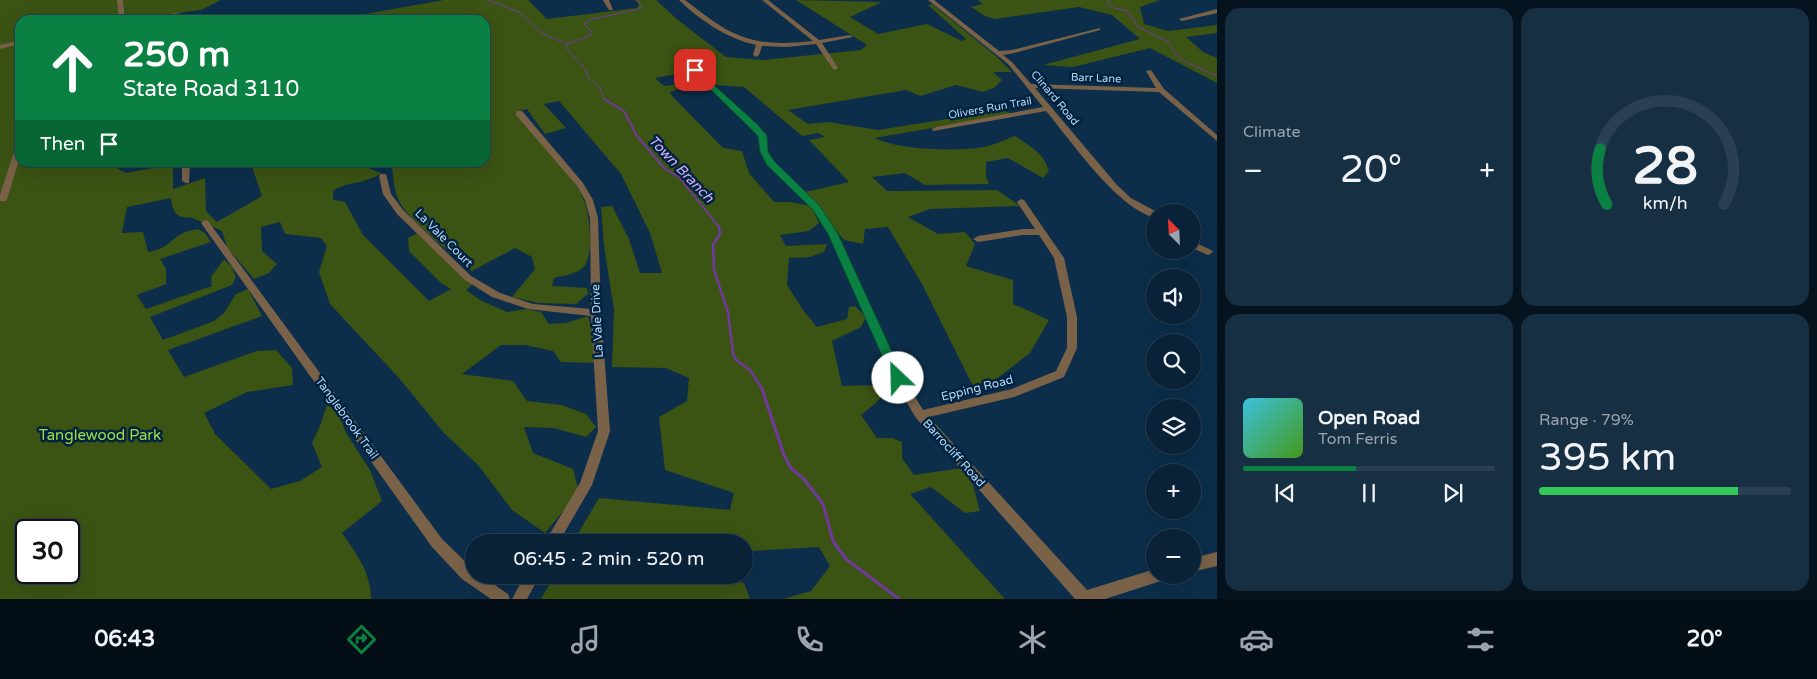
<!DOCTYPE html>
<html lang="en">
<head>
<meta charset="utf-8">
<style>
  :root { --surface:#092238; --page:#172f43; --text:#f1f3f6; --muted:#99a4ae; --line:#293f53; --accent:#0b8043 }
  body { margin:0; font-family:"Varela Round",sans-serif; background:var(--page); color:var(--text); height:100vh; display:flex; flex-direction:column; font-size:19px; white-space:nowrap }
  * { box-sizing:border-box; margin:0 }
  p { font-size:16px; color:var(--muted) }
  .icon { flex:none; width:28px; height:28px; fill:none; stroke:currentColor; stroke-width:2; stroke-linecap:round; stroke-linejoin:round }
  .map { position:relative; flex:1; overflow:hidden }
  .side { display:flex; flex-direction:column; gap:8px; padding:8px; background:#05131f; width:600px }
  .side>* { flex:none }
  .hud { position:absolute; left:15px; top:15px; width:475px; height:152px; border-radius:15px; box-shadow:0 5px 20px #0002,0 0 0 1px var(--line); background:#0b8043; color:#fff; overflow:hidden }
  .needle { width:32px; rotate:336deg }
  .fabs { position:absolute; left:1146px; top:204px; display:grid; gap:10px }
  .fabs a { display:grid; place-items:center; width:55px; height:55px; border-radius:50%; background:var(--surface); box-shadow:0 5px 20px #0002,0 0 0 1px var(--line); font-size:25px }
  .speed { position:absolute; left:15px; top:519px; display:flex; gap:10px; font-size:25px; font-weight:700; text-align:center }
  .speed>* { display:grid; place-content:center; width:65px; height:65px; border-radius:50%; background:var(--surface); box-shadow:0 5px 20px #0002,0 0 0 1px var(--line); line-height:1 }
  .speed .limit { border:2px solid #111; border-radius:8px; background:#fff; color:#111 }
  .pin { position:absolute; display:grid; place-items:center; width:42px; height:42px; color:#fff; margin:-21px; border-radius:10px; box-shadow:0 2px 8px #0006 }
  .me { position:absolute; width:55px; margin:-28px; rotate:336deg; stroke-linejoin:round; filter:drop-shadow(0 0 4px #0008) }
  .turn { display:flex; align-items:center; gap:18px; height:105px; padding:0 25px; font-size:22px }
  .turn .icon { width:65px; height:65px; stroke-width:2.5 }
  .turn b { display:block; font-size:35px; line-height:42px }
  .then { display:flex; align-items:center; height:48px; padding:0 25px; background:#0003; gap:10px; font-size:19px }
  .big { font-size:38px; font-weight:600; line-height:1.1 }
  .side .tile { flex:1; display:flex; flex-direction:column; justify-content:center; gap:8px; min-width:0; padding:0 18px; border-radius:15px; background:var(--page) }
  .side .dial { align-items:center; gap:0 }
  .dial svg { height:130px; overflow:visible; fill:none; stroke:var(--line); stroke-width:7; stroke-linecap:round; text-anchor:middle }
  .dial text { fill:var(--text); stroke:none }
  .song { display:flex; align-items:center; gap:15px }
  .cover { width:60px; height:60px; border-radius:8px; background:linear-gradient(135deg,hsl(190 70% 55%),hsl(100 70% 35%)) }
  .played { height:5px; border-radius:2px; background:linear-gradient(90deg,var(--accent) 45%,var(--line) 45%) }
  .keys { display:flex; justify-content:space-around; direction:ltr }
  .heat { display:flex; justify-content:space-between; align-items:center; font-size:28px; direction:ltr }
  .charge { height:8px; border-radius:4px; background:linear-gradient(90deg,#34c759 79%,var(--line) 0) }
  .side .tiles { flex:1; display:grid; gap:8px; grid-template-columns:repeat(2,1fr) }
  .trip { position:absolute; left:465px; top:534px; width:288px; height:50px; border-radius:25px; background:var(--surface); box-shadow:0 5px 20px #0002,0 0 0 1px var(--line); font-weight:600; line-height:50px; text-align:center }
  .dock { display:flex; height:80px; justify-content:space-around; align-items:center; background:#040e16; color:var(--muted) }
  .dock .icon { width:35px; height:35px }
  .dock .selected { color:var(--accent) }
  .dock b { font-size:22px; color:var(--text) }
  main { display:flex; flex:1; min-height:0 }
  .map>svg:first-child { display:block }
</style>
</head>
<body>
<main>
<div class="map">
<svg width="1217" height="599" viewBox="0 0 1217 599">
  <rect width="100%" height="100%" fill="#0c2e4a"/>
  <path fill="#3b5313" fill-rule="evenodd" d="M0 0H118L120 20H20V162L108 163 126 173 173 164V189L205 178 206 211 217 222 262 196 251 164 257 162 364 163 370 169 381 173C366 184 348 181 333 191V200L345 202 363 235 429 301 451 289 441 283 409 251 408 238 417 233 473 284 466 290 480 300 507 312 526 309 541 312 549 324 566 323 588 316 594 337 595 363 561 362 553 351 525 345H501L462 374 513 381 527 401 562 405 586 414 596 427 586 437 554 428 524 427 533 453 573 469 579 492 545 533 512 510 478 465 444 433 399 378 330 304 319 272 327 246 321 238 285 234 280 222 261 227 262 251 277 264 269 273 254 279 227 247 222 231 190 217C176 220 172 209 171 198L127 207 122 233 143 232 148 252C165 249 166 245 179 235 184 232 192 230 198 229L205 233 211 242 160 259 166 269V284L137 295 146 309 212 286 211 277 224 259 232 267 236 277 232 285 150 317 163 340 214 321 224 313 236 294 248 289 262 316 168 350 184 377 257 351 276 350 292 368 293 385 247 392 204 413 215 434 271 489 300 481 322 467 312 443 320 426 327 405 338 412 346 433 370 470 382 501 342 533C357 555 371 572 371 599H0ZM26 530H69V572H26Z
    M123 0H221L201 10 131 19 125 13Z
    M444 0H528L547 19 637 8 639 4 634 0H656L678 20 726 57 763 60 861 50 867 45 796 0 882 2 850 17 878 34 927 24 962 41 966 39 928 5 932 4 996 56 1012 72H993L1002 80 994 88 983 92 956 85 920 96 906 90 788 110 808 124 828 122 878 130 1003 110 1012 114 875 138C899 150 951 151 978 148 990 147 1004 140 1015 136 1030 146 1044 153 1049 171L1043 178 1008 158 986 162V177L989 184 925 185 905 173 872 177 887 191 997 190 1020 206 930 209 908 217 938 234 965 232 975 244 966 266 1013 280V304L1049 320 1030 353 977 394 922 284 888 227 865 229 863 244 844 240 805 192 849 182 809 140 825 137 818 133 802 136 744 87 716 85 700 70 655 78 664 86 681 84 684 87 670 92 673 97 723 148 742 151 749 173 774 202H790L811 206 819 223 809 231 780 235 786 246 827 244 824 252 810 257 789 258 787 285 803 310 817 327 847 319 849 307 855 306 866 317 861 327 832 341 842 386 890 385 877 402 861 415 877 438H892L902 442V458L914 475 962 468 973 485 980 511 965 513 931 487 910 494 1005 599H783L811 591 830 566 819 547 749 551 744 550V542H573L599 498 730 510 734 493 665 470 659 417 687 401 689 378 666 368 612 367 614 310 604 246 601 207 612 206 629 239 640 273H662L650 233 621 174 559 101 544 104 566 128 545 134 527 109 515 112C535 136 575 174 585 203 589 215 590 228 590 241 589 271 582 272 554 278L552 286 587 288 588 294 576 304 538 303 512 297 535 269 532 257 515 248 472 271C453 255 409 221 399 201 393 188 394 176 391 163L485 162V20H331Z
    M978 0H1160L1140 7 1144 24 1168 31 1217 25V33L1186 37 1203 52 1217 58V83L1150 48 1073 67 1043 65 1140 39 1112 15 1079 7 995 19 985 16 971 7 983 4Z
    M555 575H714L744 583 750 599H541Z"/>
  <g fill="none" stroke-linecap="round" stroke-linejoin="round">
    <path stroke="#72399c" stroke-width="1" d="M488 0 519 12 542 33 567 44V49L586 70 588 78 600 88 604 100
      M1109 0 1107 3 1114 8 1128 11 1137 26 1169 42 1176 55 1184 61 1217 76
      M567 44 591 35 592 32 584 24 592 19 636 10 641 7 638 0"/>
    <path stroke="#72399c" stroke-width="2" d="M604 99 624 111 637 136 665 169 679 177 719 227"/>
    <path stroke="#72399c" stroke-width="2.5" d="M719 226 720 234 713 245 714 270 728 312 733 353 736 360 750 370 763 390"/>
    <path stroke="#72399c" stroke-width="3" d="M762 389 784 455 791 468 804 479 823 504 833 541 846 559 899 599"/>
    <path fill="#7a6249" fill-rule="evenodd" d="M117 0H123L125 17 130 20H122L119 18Z
      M603 0H609L613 10H609Z
      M679 0H685C732 37 751 48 813 41L762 0H768L819 40 850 35 853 37 822 43 838 68 835 70 833 69 816 44 787 47 762 46 759 55 756 57 753 55 756 45C726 38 701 21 679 0Z
      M928 0H934L999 51 1012 50 1100 28V30L1014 53 1003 55 1012 62 1031 84 1156 88 1146 71 1151 70 1164 89 1217 135V141L1159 92 1035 88 1117 185 1131 198 1157 212H1155V218C1115 206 1073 143 1046 111L933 131 932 129 936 127 1043 107 1008 64Z
      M1217 9V13L1182 21 1179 19Z
      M175 13 187 15 188 20H182V17C167 16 151 20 136 20Z
      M20 40V44L0 49V45Z
      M693 69H697L766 134 768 152 773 162 821 208 837 234 903 377 923 410 1012 389 1056 371 1067 348V317L1054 258 1039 235H1023L978 242 973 239 978 236 1023 229H1035L1017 202 1021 199 1024 200 1064 258 1077 317V348L1064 377 1014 397 929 417 1087 590 1155 569V575H1166L1164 580 1105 599H1075L916 418 892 378 829 234 814 209 767 165 760 152 759 136 693 71Z
      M516 111H522L583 183 593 200 598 218 601 313 610 431 592 485 559 542H545L580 483 598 431 591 316 528 309 492 297 465 280 397 214 383 194 379 176 380 174H386L391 194 403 210 471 276 500 293 533 304 591 309 590 218 585 200 577 186 516 115Z
      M17 143H20V157L7 199 6 201H0V195Z
      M182 162H190L189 183H186L182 181Z
      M205 220 208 221 442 539 474 570V575H480L508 594 510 599H491L462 579 432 547 201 223Z
      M1192 241 1211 250 1213 252 1208 255 1192 248Z
      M1217 552V566L1192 572V558Z
      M525 575H540L527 599H512Z"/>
  </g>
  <path fill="#0b8043" stroke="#07532c" d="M695 68 758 125 767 136 768 152 774 161 820 206 838 234 904 378 903 381H893L892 378 828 234 813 210 767 165 760 152 758 136 693 72 691 70Z"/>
  <g text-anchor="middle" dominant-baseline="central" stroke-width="5" stroke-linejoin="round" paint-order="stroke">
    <g font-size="11" fill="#b8d7f5" stroke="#02233f">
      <text transform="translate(1096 78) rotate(2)">Barr Lane</text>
      <text transform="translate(1055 98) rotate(50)">Clinard Road</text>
      <text transform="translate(990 108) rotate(-10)">Olivers Run Trail</text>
    </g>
    <g font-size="12" fill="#b8d7f5" stroke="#02233f">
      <text transform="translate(444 238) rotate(45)">La Vale Court</text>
      <text transform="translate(597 321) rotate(-93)">La Vale Drive</text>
      <text transform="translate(977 388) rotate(-14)">Epping Road</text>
      <text transform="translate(347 418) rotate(54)">Tanglebrook Trail</text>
      <text transform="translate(954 453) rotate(48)">Barrocliff Road</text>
    </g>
    <g font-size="14" font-style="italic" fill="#d9b1fe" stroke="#02233f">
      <text transform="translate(681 169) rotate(46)">Town Branch</text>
    </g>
    <g font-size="15" fill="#a2dc42" stroke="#02233f">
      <text x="100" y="435">Tanglewood Park</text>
    </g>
  </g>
</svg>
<div class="fabs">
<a><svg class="needle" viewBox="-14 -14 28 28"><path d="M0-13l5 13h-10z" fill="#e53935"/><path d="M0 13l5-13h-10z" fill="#99a4ae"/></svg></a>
<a><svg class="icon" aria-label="sound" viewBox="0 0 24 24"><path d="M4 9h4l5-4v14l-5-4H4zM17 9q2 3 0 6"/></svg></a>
<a><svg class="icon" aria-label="search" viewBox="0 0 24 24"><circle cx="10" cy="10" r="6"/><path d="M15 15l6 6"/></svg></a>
<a><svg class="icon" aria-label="layers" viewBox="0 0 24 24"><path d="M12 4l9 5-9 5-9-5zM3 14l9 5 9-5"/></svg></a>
<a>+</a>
<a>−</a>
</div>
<div class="speed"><div class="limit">30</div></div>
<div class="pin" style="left:695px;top:70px;background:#d93025"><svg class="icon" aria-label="arrive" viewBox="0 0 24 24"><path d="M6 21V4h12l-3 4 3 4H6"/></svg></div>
<svg class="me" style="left:898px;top:378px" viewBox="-20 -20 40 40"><circle r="19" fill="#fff"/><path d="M0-13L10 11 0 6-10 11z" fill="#0b8043"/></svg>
<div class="trip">06:45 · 2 min · 520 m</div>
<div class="hud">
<div class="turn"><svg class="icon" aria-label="ahead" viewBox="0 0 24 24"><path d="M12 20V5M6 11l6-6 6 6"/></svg><div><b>250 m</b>State Road 3110</div></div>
<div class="then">Then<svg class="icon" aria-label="arrive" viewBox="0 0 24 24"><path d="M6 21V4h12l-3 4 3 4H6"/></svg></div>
</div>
</div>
<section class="side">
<div class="tiles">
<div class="tile"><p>Climate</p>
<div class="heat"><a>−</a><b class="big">20°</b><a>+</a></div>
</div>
<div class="tile dial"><svg viewBox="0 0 100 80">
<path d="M14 69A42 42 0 1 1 86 69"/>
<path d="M14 69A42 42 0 0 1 10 35" stroke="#0b8043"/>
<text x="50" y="56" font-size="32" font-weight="700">28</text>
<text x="50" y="72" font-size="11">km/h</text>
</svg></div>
<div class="tile">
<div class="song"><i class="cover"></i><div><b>Open Road</b><p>Tom Ferris</p></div></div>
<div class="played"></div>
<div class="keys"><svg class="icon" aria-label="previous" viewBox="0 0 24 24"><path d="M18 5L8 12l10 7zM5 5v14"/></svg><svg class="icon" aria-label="pause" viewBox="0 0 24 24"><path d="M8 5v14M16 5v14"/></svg><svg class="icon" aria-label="next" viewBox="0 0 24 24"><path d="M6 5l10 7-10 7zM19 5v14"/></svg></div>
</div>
<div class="tile"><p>Range · 79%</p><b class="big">395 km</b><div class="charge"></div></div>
</div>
</section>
</main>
<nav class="dock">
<b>06:43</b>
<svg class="icon selected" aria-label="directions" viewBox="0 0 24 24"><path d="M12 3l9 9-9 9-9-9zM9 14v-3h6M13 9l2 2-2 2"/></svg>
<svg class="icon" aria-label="music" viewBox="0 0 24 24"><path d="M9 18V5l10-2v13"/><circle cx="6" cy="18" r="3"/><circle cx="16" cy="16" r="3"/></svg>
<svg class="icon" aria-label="phone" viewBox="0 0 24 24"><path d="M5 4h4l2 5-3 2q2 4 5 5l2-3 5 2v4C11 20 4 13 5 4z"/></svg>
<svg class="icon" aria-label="climate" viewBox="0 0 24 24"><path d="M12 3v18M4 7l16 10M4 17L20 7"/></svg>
<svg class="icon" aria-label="car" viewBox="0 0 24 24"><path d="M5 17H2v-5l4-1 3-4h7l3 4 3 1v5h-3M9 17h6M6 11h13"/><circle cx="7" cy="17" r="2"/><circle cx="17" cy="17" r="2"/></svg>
<svg class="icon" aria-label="filters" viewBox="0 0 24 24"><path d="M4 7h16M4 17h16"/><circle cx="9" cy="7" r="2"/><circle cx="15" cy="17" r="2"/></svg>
<b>20°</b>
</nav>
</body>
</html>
